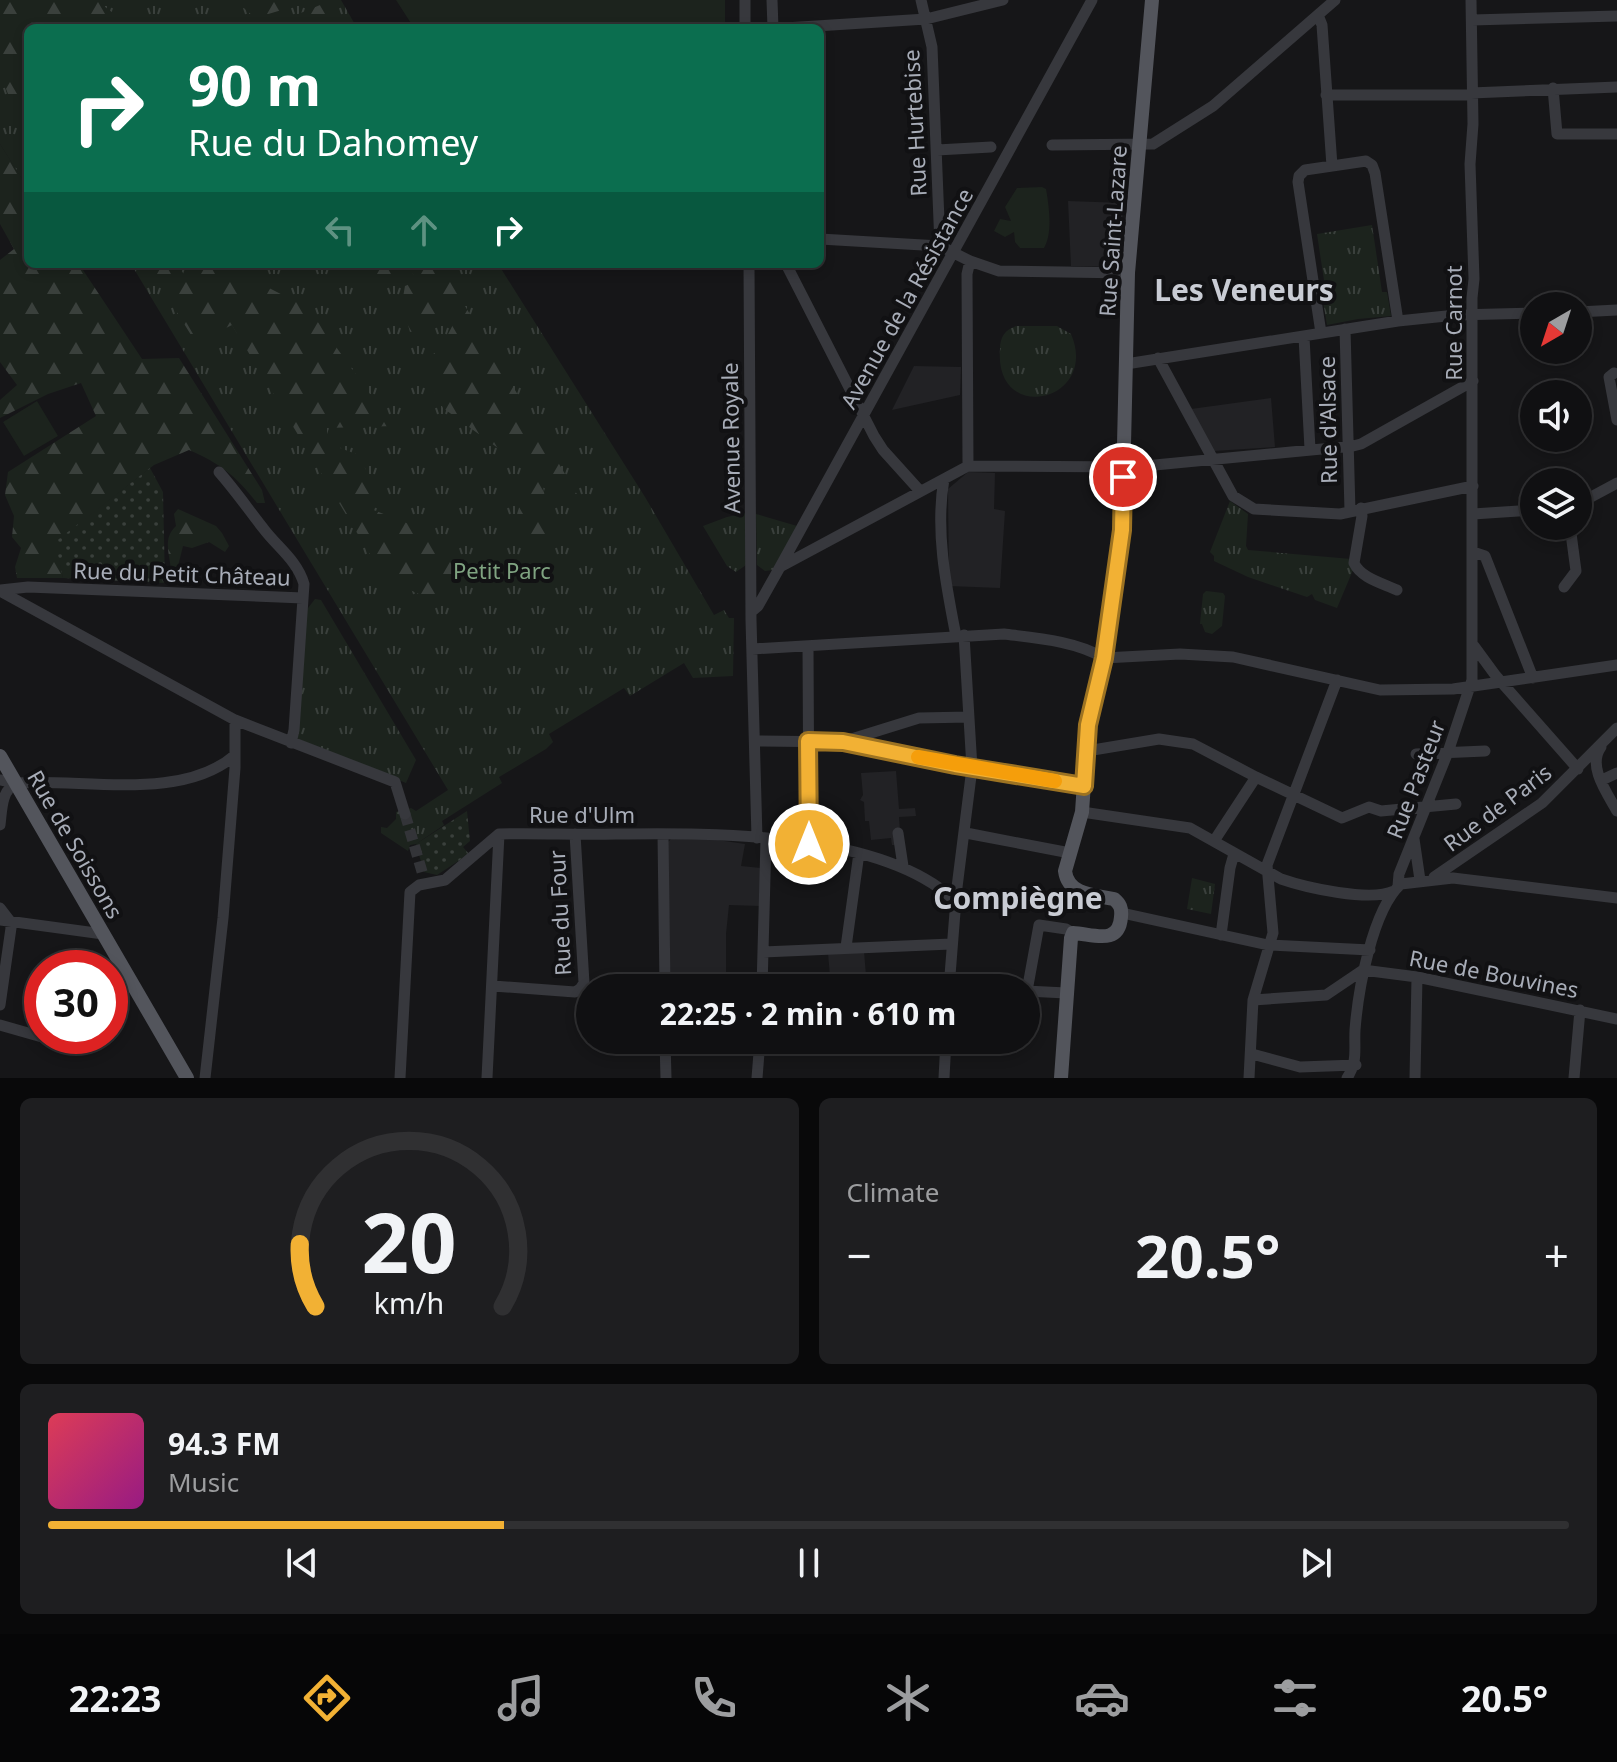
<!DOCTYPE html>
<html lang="en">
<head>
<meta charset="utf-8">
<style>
  :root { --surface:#101012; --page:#1e1e20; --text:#f1f3f6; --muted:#9c9d9f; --line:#303032; --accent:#f2b134 }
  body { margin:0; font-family:"Noto Sans",sans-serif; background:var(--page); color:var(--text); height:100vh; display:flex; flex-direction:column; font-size:30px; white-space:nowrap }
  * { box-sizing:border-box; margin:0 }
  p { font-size:26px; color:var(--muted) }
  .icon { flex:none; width:44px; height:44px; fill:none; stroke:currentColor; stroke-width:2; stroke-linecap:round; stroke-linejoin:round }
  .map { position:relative; height:1078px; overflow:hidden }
  .side { display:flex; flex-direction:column; gap:20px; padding:20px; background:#09090a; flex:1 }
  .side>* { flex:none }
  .banner { position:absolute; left:24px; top:24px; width:800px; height:244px; border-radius:12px; box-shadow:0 4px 12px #0003,0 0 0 2px var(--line); background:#0b6e4f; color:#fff; overflow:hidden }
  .needle { width:52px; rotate:219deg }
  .fabs { position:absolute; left:1520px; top:292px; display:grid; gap:16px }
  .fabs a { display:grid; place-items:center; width:72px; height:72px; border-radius:50%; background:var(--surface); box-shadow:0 4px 12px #0003,0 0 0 2px var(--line); font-size:40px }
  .speed { position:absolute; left:24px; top:950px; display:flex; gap:16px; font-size:40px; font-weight:700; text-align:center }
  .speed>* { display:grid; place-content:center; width:104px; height:104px; border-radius:50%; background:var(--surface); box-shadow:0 4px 12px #0003,0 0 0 2px var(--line); line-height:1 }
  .speed .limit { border:12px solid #d22; background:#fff; color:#111 }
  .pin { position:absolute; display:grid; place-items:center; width:68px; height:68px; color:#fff; margin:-34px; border:4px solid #fff; border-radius:50%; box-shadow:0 2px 8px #0007 }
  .me { position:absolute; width:88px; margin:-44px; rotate:0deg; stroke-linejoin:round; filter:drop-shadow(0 0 6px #0008) }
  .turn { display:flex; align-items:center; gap:28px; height:168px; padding:0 32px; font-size:36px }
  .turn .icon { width:104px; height:104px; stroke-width:2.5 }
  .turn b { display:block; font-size:56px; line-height:68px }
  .lanes { display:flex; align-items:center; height:76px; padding:0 32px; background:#0003; justify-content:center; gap:40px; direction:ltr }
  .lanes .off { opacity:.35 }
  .big { font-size:60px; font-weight:700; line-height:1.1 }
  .side .widget { flex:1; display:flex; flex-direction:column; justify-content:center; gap:12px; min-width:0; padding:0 28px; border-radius:12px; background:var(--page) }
  .side .dial { align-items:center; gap:0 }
  .dial svg { height:208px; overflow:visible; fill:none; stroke:var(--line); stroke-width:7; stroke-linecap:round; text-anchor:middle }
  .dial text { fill:var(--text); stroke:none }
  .song { display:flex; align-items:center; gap:24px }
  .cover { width:96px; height:96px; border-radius:12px; background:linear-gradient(135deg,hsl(350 70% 55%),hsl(310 70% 35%)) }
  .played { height:8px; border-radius:4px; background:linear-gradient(90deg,var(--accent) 30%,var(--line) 30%) }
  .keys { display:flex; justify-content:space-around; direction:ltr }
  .heat { display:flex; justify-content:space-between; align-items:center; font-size:44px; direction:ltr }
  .side .tiles { flex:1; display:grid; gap:20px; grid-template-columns:1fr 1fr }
  .widget:last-child { grid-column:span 2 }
  .trip { position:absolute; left:576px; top:974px; width:464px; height:80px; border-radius:40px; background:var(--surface); box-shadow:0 4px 12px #0003,0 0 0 2px var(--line); font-weight:700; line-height:80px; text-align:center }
  .tabs { display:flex; height:128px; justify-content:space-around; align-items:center; background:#060607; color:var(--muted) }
  .tabs .icon { width:56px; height:56px }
  .tabs .selected { color:var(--accent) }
  .tabs b { font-size:36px; color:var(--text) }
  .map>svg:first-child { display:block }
</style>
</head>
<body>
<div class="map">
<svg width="1617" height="1078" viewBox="0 0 1617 1078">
  <defs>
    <pattern id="grass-tufts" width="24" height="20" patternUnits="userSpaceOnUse" patternTransform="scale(2)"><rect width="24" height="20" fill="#1c231d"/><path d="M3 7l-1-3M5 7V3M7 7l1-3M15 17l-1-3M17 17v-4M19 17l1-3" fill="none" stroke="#3a403c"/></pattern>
    <pattern id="forest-firs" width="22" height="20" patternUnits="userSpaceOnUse" patternTransform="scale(2)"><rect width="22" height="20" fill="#1c231d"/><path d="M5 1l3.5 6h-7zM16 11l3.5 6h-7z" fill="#3a403c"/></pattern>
    <pattern id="garden-dots" width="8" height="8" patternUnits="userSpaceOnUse" patternTransform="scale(2)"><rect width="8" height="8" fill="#1c231d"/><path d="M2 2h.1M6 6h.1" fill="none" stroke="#3a403c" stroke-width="1.8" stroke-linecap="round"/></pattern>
  </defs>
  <rect width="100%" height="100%" fill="#161618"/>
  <path fill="#222225" d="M1068 201 1124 203 1117 267 1071 266Z
    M914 366 961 367 960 395 892 410Z
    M1271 398 1275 447 1214 451 1191 409Z
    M968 472 995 473 994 509 1005 511 1000 588 949 586 948 489Z
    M896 771 899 809 915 808 916 816 899 817 900 832 895 845H892L891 838 871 840 869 821H865L864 802 860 800 863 795 861 773Z
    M671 839H711L745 844 741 866 761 868 760 906 729 905 726 934V988H670L668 842Z
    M864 951 867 988H831L828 953Z"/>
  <path fill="url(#grass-tufts)" d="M0 0H341L357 28H28L27 187 0 144Z
    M1372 225 1382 292H1387L1391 316 1358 319 1327 325 1323 301 1327 300 1317 234Z
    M131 264H498L645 497 714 615 724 610 729 618H734L733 676 693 678 684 663 630 696 624 688 549 734 553 742 546 749 499 777 502 783 442 821 444 825 416 844 410 845 408 851 381 833V827L387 828 396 819V812L411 808 416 811 448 790Z
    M1016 326H1057L1071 334C1100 402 994 426 1000 349 1000 337 1005 330 1016 326Z
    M1230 501 1248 514 1246 546 1248 550 1351 559V569L1353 570 1337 608 1315 600 1312 594 1307 597 1248 577 1214 561V556L1210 552Z
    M746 513V565L736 572 727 566 703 526 727 517Z
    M756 514 797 526 773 570 765 571 757 565Z
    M1206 591 1223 593 1225 596 1222 626 1212 634 1205 632 1202 624H1200L1203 594Z
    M315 599 321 600 416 760 406 783 296 738 305 612Z
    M1192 878 1215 884 1211 914 1187 909Z"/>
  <path fill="url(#forest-firs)" d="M3 0H96L117 16 112 28H28L27 144 0 73V16Z
    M235 0H315L255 18Z
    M325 3 337 28H264Z
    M0 144 28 188V264H79L142 359 179 358 262 490 265 503H257C235 475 221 464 189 450L154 465 56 542 63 578H17L15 567 21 548 12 537 14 516 5 495 8 472 96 416 81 383 48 394 0 418V400L17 385 0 362V260L14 249 0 224Z
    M147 264H176L187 278 210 264H222L308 308 393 426 327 428V443L356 454 372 479 371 509C409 525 438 528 455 569 459 581 462 587 459 599L423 596 408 589 389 586 232 325 196 343Z
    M345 264H388L401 276 403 280 399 286 376 284Z
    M401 264H440L587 511 553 482H542L554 542 548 551 535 552 515 527 533 455 502 451 443 408 433 389 434 373 421 368 444 342 457 317 450 311 429 328 410 332 402 303 405 286 420 280Z
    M178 509 216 526 222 533 229 546 225 552 209 542 192 548 183 546 176 574 171 571C170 554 162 539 176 526L174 514Z"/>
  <path fill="url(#garden-dots)" d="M150 468 163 492 165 583 63 578 55 542Z
    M467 811 470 841 463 847 469 854 437 875 424 872 416 844Z"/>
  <path fill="#1c231d" d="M396 0H725V28H414Z
    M1042 187 1046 189C1049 206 1053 233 1044 248H1020L1015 242 1014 232 1005 237 994 231 1000 219 1011 221 1005 207 1017 188Z
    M37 401 58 436 24 456 3 422Z"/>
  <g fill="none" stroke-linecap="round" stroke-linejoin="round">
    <path stroke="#333438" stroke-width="11" stroke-dasharray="11 5.5" stroke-linecap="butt" d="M405 814 423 875"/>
    <path stroke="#37383d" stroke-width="11" d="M772 0 773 28
      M921 0 932 47 940 246
      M1318 15 1322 25 1332 166
      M1472 20 1617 16
      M745 28V0
      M785 28 926 19 1003 0
      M1553 88 1557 134H1617
      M1471 93 1617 87
      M1326 95H1471
      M1052 145 1153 144 1213 106 1335 0
      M937 150 991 147
      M820 239 940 246 970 261 999 271 1128 273
      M749 264 751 620 757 838
      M786 264 874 436 883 450 920 491
      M1578 312 1617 310
      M1345 329 1350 511
      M1321 333 1298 182 1299 176 1305 170 1366 161 1372 165 1375 173 1398 321
      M1304 337 1310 449
      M1158 358 1233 496 1254 509 1340 514 1473 486
      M1126 364 1398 321 1456 315 1534 313
      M1614 373 1609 377 1617 420
      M968 466 967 274 970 261
      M219 472C235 490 248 509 263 528 277 547 297 560 304 584L294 730 291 743
      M944 479C935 531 946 585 956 636
      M1578 504 1617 483
      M1361 508 1362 516 1354 563C1361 578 1382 583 1397 590
      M1473 514 1534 510
      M1473 552 1485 556 1533 678
      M780 567 968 466 1134 467 1353 446 1361 444 1473 381
      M1564 587 1576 571 1570 526
      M0 590 28 587 303 598
      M0 591 235 720 395 782 405 814
      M751 612 758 606 780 567 1092 0
      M808 646 809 844
      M1474 646 1496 676 1578 769
      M752 649 1004 634C1036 638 1076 641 1104 658L1180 654 1233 657 1380 690 1453 689 1617 665
      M755 741 843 742 955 765 1084 786
      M845 741 919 718 969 717
      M1601 747C1587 766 1607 793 1617 811
      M1087 751 1159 739 1193 744 1256 777 1342 818 1369 807 1381 811 1456 804
      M1416 754 1485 751
      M0 780 16 783C82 778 182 802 235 755
      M1602 780 1617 773
      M1082 812 1190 828 1281 879C1307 888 1370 902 1394 891
      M0 825C2 810 1 791 16 783
      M898 833 903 866
      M966 833 1070 853
      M663 834 665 988
      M1414 839 1420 880
      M1214 841 1256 777
      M1434 877 1542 803 1617 728
      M1398 886 1399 874 1448 752 1472 680V298L1474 279 1470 164 1473 124 1471 0
      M0 908 10 921 11 928 0 1005
      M1122 913 1268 945 1370 950
      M0 920 103 934
      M1221 935 1230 868 1234 854
      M846 947 859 853
      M763 952 951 944
      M1363 970 1417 977 1617 1019
      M493 986 575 992 580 989 584 983 575 834
      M762 988 766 839
      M949 988 955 912 953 899 956 895 972 768 964 635
      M1026 991 1066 993
      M1027 991 1039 925 1066 929 1073 933
      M1253 1000 1326 995 1363 970
      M0 1025 42 1037
      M665 1040 666 1078
      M1252 1054 1300 1067 1356 1065
      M205 1078 223 918 235 768V720
      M400 1078 410 892 419 885 445 880 499 834C538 833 577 835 616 834 713 833 878 831 953 899
      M487 1078 499 834
      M757 1078 760 1040
      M944 1078 946 1040
      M1249 1078 1253 1000 1273 933 1267 865 1337 680
      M1347 1078C1358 1062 1354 1049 1355 1030 1358 991 1372 910 1401 884L1453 878 1617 898
      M1415 1078 1417 977
      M1574 1078 1580 1010"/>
    <path stroke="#53555c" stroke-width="14" d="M0 756 187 1078
      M1061 1078 1071 938 1073 933C1093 934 1119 946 1121 917 1122 908 1120 904 1114 899 1094 895 1068 895 1065 871L1082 812 1088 725 1104 658 1122 530 1128 273 1152 0"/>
  </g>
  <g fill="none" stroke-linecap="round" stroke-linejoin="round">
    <defs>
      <path id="route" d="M809 844 808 741 843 742 955 765 1084 786 1088 725 1104 658 1122 530 1123 477"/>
    </defs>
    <use href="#route" stroke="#9d7322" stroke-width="20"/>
    <use href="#route" stroke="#f2b134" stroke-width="14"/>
    <path stroke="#f59e0b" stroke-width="14" d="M918 757 1055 781"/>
  </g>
  <g text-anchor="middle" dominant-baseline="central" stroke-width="8" stroke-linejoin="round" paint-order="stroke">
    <g font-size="22" fill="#a8adb8" stroke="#111113">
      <text transform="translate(914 123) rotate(-93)">Rue Hurtebise</text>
      <text transform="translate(1112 231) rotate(-86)">Rue Saint-Lazare</text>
      <text transform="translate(906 298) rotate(-61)">Avenue de la Résistance</text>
      <text transform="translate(1453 323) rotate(-90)">Rue Carnot</text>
      <text transform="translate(1327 420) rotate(-91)">Rue d'Alsace</text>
      <text transform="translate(730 438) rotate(-91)">Avenue Royale</text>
      <text transform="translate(182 573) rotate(2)">Rue du Petit Château</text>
      <text transform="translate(1415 779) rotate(-69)">Rue Pasteur</text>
      <text transform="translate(1497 807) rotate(-37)">Rue de Paris</text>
      <text x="582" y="814">Rue d'Ulm</text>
      <text transform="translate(76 844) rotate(60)">Rue de Soissons</text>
      <text transform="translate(559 913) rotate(-93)">Rue du Four</text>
      <text transform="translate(1494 973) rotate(11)">Rue de Bouvines</text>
    </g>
    <g font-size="22" fill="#7fa381" stroke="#111113">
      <text x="502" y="570">Petit Parc</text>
    </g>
    <g font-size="30" font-weight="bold" fill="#c9ccd4" stroke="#111113">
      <text x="1244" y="289">Les Veneurs</text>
      <text x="1018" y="897">Compiègne</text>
    </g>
  </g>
</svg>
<div class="fabs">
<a><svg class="needle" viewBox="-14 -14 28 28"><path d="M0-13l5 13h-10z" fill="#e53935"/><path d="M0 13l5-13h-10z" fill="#9c9d9f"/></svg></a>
<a><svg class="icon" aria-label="sound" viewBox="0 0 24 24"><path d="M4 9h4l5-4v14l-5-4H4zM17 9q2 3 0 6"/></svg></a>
<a><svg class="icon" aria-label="layers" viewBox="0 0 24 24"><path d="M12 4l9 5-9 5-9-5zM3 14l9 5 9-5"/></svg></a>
</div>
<div class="speed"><div class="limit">30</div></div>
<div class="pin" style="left:1123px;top:477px;background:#d93025"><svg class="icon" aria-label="arrive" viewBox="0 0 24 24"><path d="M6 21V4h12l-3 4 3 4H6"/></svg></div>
<svg class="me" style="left:809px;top:844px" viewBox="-20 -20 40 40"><circle r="17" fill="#f2b134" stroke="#fff" stroke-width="3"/><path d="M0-11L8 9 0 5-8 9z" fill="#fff"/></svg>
<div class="trip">22:25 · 2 min · 610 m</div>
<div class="banner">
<div class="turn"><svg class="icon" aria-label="right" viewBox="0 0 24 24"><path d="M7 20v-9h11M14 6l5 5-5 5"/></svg><div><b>90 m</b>Rue du Dahomey</div></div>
<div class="lanes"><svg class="icon off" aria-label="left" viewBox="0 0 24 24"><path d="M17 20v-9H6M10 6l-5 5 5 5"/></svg><svg class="icon off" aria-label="ahead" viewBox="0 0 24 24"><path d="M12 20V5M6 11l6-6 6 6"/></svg><svg class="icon" aria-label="right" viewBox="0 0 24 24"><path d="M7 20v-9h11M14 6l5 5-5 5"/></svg></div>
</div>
</div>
<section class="side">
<div class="tiles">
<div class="widget dial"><svg viewBox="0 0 100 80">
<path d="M14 69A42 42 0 1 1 86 69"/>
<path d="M14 69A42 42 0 0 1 8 45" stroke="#f2b134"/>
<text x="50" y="56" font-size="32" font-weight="700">20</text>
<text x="50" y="72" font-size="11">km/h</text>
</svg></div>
<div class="widget"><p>Climate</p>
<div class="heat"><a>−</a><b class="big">20.5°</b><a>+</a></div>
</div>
<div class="widget">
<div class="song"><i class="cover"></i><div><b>94.3 FM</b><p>Music</p></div></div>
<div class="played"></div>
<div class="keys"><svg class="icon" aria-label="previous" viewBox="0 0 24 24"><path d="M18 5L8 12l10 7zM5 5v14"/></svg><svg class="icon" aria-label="pause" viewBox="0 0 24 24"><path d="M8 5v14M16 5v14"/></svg><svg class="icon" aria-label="next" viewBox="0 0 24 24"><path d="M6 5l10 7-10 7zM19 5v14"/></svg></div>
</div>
</div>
</section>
<nav class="tabs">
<b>22:23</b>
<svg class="icon selected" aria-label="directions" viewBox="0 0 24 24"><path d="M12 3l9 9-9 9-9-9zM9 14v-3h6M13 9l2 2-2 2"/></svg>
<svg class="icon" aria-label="music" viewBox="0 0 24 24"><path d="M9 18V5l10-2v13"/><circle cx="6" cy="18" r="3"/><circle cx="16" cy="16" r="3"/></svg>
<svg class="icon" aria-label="phone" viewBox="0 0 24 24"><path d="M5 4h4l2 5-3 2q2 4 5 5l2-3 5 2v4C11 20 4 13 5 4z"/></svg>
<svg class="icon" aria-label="climate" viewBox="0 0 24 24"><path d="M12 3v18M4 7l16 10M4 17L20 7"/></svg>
<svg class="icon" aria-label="car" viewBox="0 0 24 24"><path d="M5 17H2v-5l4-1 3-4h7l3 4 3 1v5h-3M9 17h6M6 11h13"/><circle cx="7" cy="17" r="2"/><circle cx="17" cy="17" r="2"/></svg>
<svg class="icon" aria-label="filters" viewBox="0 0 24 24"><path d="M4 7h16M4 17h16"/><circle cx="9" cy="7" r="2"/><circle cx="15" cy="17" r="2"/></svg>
<b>20.5°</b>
</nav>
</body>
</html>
